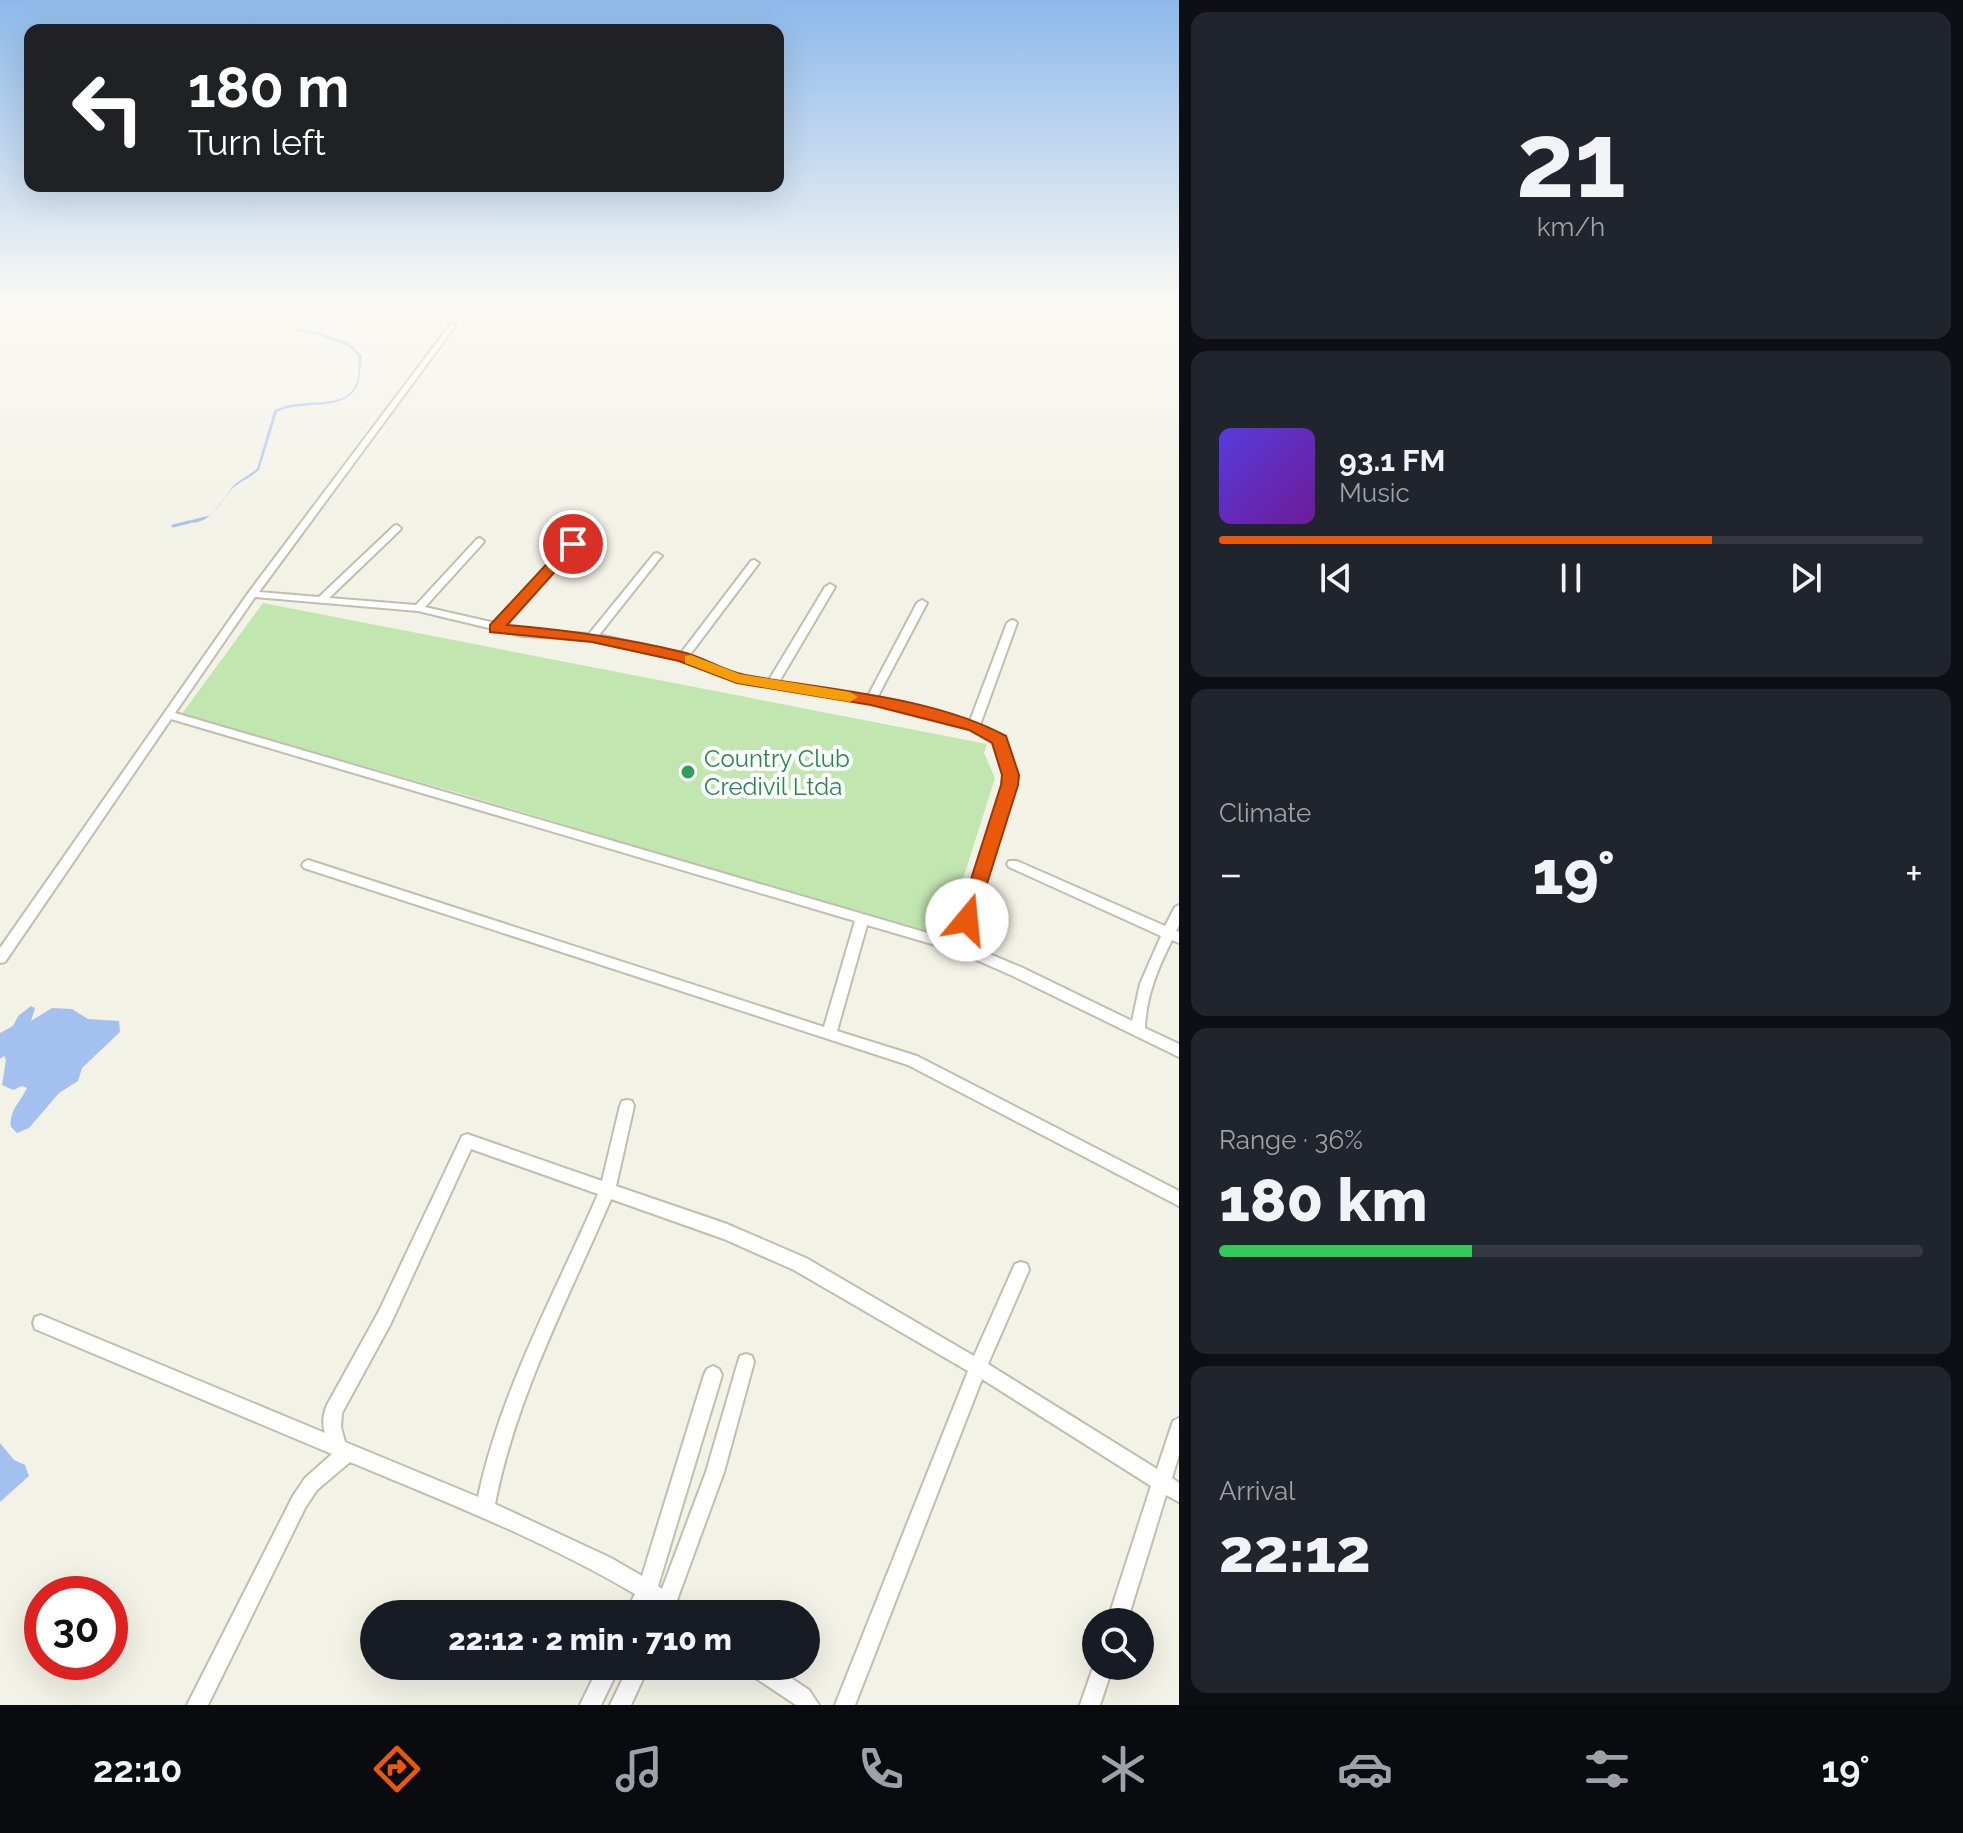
<!DOCTYPE html>
<html lang="en">
<head>
<meta charset="utf-8">
<style>
  :root { --surface:#171b24; --page:#20242c; --text:#f1f3f6; --muted:#9ea1a6; --line:#363941; --accent:#ea580c }
  body { margin:0; font-family:Raleway,sans-serif; background:var(--page); color:var(--text); height:100vh; display:flex; flex-direction:column; font-size:30px; white-space:nowrap }
  * { box-sizing:border-box; margin:0 }
  p { font-size:26px; color:var(--muted) }
  .icon { flex:none; width:44px; height:44px; fill:none; stroke:currentColor; stroke-width:2; stroke-linecap:round; stroke-linejoin:round }
  .map { position:relative; flex:1; overflow:hidden }
  .details { display:flex; flex-direction:column; gap:12px; padding:12px; background:#0d0f14; width:784px }
  .details>* { flex:none }
  .banner { position:absolute; left:24px; top:24px; width:760px; height:168px; border-radius:16px; box-shadow:0 8px 32px #0002; background:#202124; color:#fff; overflow:hidden }
  .controls { position:absolute; left:1082px; top:1608px; display:grid; gap:16px }
  .controls a { display:grid; place-items:center; width:72px; height:72px; border-radius:50%; background:var(--surface); box-shadow:0 8px 32px #0002; font-size:40px }
  .speed { position:absolute; left:24px; top:1576px; display:flex; gap:16px; font-size:40px; font-weight:700; text-align:center }
  .speed>* { display:grid; place-content:center; width:104px; height:104px; border-radius:50%; background:var(--surface); box-shadow:0 8px 32px #0002; line-height:1 }
  .speed .limit { border:12px solid #d22; background:#fff; color:#111 }
  .pin { position:absolute; display:grid; place-items:center; width:68px; height:68px; color:#fff; margin:-34px; border:4px solid #fff; border-radius:50%; box-shadow:0 2px 8px #0007 }
  .me { position:absolute; width:88px; margin:-44px; rotate:17deg; stroke-linejoin:round; filter:drop-shadow(0 0 6px #0008) }
  .turn { display:flex; align-items:center; gap:28px; height:168px; padding:0 32px; font-size:36px }
  .turn .icon { width:104px; height:104px; stroke-width:2.5 }
  .turn b { display:block; font-size:56px; line-height:68px }
  .big { font-size:60px; font-weight:800; line-height:1.1 }
  .details .card { flex:1; display:flex; flex-direction:column; justify-content:center; gap:12px; min-width:0; padding:0 28px; border-radius:16px; background:var(--page) }
  .details .dial { align-items:center; gap:0 }
  .dial b { font-size:104px; line-height:1 }
  .song { display:flex; align-items:center; gap:24px }
  .cover { width:96px; height:96px; border-radius:12px; background:linear-gradient(135deg,hsl(250 70% 55%),hsl(280 70% 35%)) }
  .played { height:8px; border-radius:4px; background:linear-gradient(90deg,var(--accent) 70%,var(--line) 70%) }
  .keys { display:flex; justify-content:space-around; direction:ltr }
  .heat { display:flex; justify-content:space-between; align-items:center; font-size:44px; direction:ltr }
  .charge { height:12px; border-radius:6px; background:linear-gradient(90deg,#34c759 36%,var(--line) 0) }
  .trip { position:absolute; left:360px; top:1600px; width:460px; height:80px; border-radius:40px; background:var(--surface); box-shadow:0 8px 32px #0002; font-weight:800; line-height:80px; text-align:center }
  .dock { display:flex; height:128px; justify-content:space-around; align-items:center; background:#090b0e; color:var(--muted) }
  .dock .icon { width:56px; height:56px }
  .dock .current { color:var(--accent) }
  .dock b { font-size:36px; color:var(--text) }
  main { display:flex; flex:1; min-height:0 }
  .map>svg:first-child { display:block }
</style>
</head>
<body>
<main>
<div class="map">
<svg width="1179" height="1705" viewBox="0 0 1179 1705">
  <rect width="100%" height="100%" fill="#f3f2e7"/>
  <path fill="#c2e6b0" d="M263 603 987 744 984 753 995 778 944 939 459 793 181 715Z"/>
  <path fill="#a4c0ee" d="M319 333 348 342 361 355C363 363 360 366 360 373 357 417 303 398 277 412L259 470C251 477 241 481 233 488 217 504 211 527 184 522L211 515 235 484 257 469 274 411C306 391 366 423 358 356L349 346 316 334Z
    M31 1006 35 1008 31 1021 52 1008 72 1009 88 1019 119 1021 120 1032 82 1068 78 1081 59 1093 29 1128 17 1133 11 1127C8 1112 21 1101 27 1088L22 1086 13 1090 2 1085 6 1060 4 1056 0 1059V1033L13 1026 18 1016Z
    M0 1443 14 1460 25 1465 29 1476 0 1502Z"/>
  <g fill="none" stroke-linecap="round" stroke-linejoin="round">
    <path stroke="#a4c0ee" stroke-width="2" d="M300 330 320 334"/>
    <path stroke="#a4c0ee" stroke-width="3" d="M173 526 189 522"/>
    <defs>
      <path id="minor" d="M450 325 455 326 259 592 319 597 394 526 397 525 401 528 400 530 329 598 416 605 477 539 480 538 484 541 483 543 425 607 495 623 570 542H576V546L504 626 522 630 589 634 654 554 657 553 662 556 660 558 599 635 681 653 751 561 754 560 759 563 689 656 739 675 769 680 825 587 830 584 835 587 779 682 868 696 917 603 922 600 927 603 877 698 970 721 1007 623 1012 620 1015 621 1017 623 980 725 1005 740 1016 775 1015 785 966 944 1023 968 1132 1021 1140 984 1161 936 1009 867 1007 864 1009 861H1017L1165 926 1175 907 1179 905V925L1176 931 1179 932V943L1172 940C1158 968 1146 996 1145 1028L1179 1044V1057L1013 976 956 951 867 925 837 1031 917 1056 1179 1191V1206L908 1065 304 868 302 865 304 862 308 860 824 1027 855 921 171 719 5 962 0 963V948L249 592ZM255 597 418 611 522 636 592 640 680 660 737 681 871 703 970 729 995 742 1004 775 1003 785 955 941 175 713Z
        M627 1100 632 1101 634 1106 616 1186 727 1224 806 1258 974 1356 1015 1264 1021 1262 1027 1264 1029 1270 988 1364 1157 1469 1173 1421 1179 1418V1455L1172 1478 1179 1483V1502L1166 1495 1127 1622H1107L1151 1486 982 1379 855 1705H835L968 1371 794 1270 724 1239 611 1199C568 1300 516 1396 495 1504L611 1558 642 1576 704 1375 707 1369 713 1366 719 1369 722 1375 658 1586 662 1589 706 1472 738 1362 740 1356 746 1354 752 1356 754 1362 724 1472 677 1600 687 1607 690 1614H652L655 1607 650 1604 645 1614H625L635 1594C545 1541 447 1502 350 1462L317 1490 305 1508 208 1705H187L293 1496 305 1478 332 1454 35 1329 33 1323 35 1317 41 1315 325 1433C322 1424 323 1414 327 1405L379 1311 462 1136 467 1134 602 1181 620 1106 622 1101ZM471 1149 598 1194C555 1294 501 1389 478 1497L345 1442 341 1427 342 1413 391 1323Z
        M1096 1659V1666H1113L1100 1705H1080Z
        M599 1666H620L601 1705H580Z
        M629 1666H649L631 1705H610Z
        M745 1666H773L809 1690 819 1705H796L748 1673Z"/>
    </defs>
    <use href="#minor" stroke="#c1beac" stroke-width="4"/>
    <use href="#minor" fill="#fff" fill-rule="evenodd"/>
  </g>
  <linearGradient id="sky" x2="0" y2="1"><stop stop-color="#8db9ea"/><stop offset="0.56" stop-color="#faf9f4"/><stop offset="1" stop-color="#faf9f4" stop-opacity="0"/></linearGradient>
  <rect width="1179" height="539" fill="url(#sky)"/>
  <path fill="#ea580c" stroke="#983908" stroke-width="2" d="M573 540 577 541V547L507 625C566 630 624 638 682 652 704 657 723 671 745 675 827 690 932 696 1006 736L1019 775 1018 785 974 925H960L958 920 1001 785 1002 775 992 743 969 730 871 705 737 683 679 661 592 642 490 632V625L568 541Z"/>
  <path fill="#f59e0b" d="M691 655 740 674 850 692 858 697 850 702 737 683 685 663V656Z"/>
  <circle fill="#2e9e5b" stroke="#fff" stroke-width="3" cx="688" cy="772" r="8"/>
  <g text-anchor="middle" dominant-baseline="central" stroke-width="8" stroke-linejoin="round" paint-order="stroke">
    <g font-size="24" fill="#27864d" stroke="#fff" text-anchor="start">
      <text x="704" y="758">Country Club<tspan x="704" dy="28">Credivil Ltda</tspan></text>
    </g>
  </g>
</svg>
<div class="controls">
<a><svg class="icon" aria-label="search" viewBox="0 0 24 24"><circle cx="10" cy="10" r="6"/><path d="M15 15l6 6"/></svg></a>
</div>
<div class="speed"><div class="limit">30</div></div>
<div class="pin" style="left:573px;top:544px;background:#d93025"><svg class="icon" aria-label="arrive" viewBox="0 0 24 24"><path d="M6 21V4h12l-3 4 3 4H6"/></svg></div>
<svg class="me" style="left:967px;top:920px" viewBox="-20 -20 40 40"><circle r="19" fill="#fff"/><path d="M0-13L10 11 0 6-10 11z" fill="#ea580c"/></svg>
<div class="trip">22:12 · 2 min · 710 m</div>
<div class="banner">
<div class="turn"><svg class="icon" aria-label="left" viewBox="0 0 24 24"><path d="M17 20v-9H6M10 6l-5 5 5 5"/></svg><div><b>180 m</b>Turn left</div></div>
</div>
</div>
<section class="details">
<div class="card dial"><b>21</b><p>km/h</p></div>
<div class="card">
<div class="song"><i class="cover"></i><div><b>93.1 FM</b><p>Music</p></div></div>
<div class="played"></div>
<div class="keys"><svg class="icon" aria-label="previous" viewBox="0 0 24 24"><path d="M18 5L8 12l10 7zM5 5v14"/></svg><svg class="icon" aria-label="pause" viewBox="0 0 24 24"><path d="M8 5v14M16 5v14"/></svg><svg class="icon" aria-label="next" viewBox="0 0 24 24"><path d="M6 5l10 7-10 7zM19 5v14"/></svg></div>
</div>
<div class="card"><p>Climate</p>
<div class="heat"><a>−</a><b class="big">19°</b><a>+</a></div>
</div>
<div class="card"><p>Range · 36%</p><b class="big">180 km</b><div class="charge"></div></div>
<div class="card"><p>Arrival</p><b class="big">22:12</b></div>
</section>
</main>
<nav class="dock">
<b>22:10</b>
<svg class="icon current" aria-label="directions" viewBox="0 0 24 24"><path d="M12 3l9 9-9 9-9-9zM9 14v-3h6M13 9l2 2-2 2"/></svg>
<svg class="icon" aria-label="music" viewBox="0 0 24 24"><path d="M9 18V5l10-2v13"/><circle cx="6" cy="18" r="3"/><circle cx="16" cy="16" r="3"/></svg>
<svg class="icon" aria-label="phone" viewBox="0 0 24 24"><path d="M5 4h4l2 5-3 2q2 4 5 5l2-3 5 2v4C11 20 4 13 5 4z"/></svg>
<svg class="icon" aria-label="climate" viewBox="0 0 24 24"><path d="M12 3v18M4 7l16 10M4 17L20 7"/></svg>
<svg class="icon" aria-label="car" viewBox="0 0 24 24"><path d="M5 17H2v-5l4-1 3-4h7l3 4 3 1v5h-3M9 17h6M6 11h13"/><circle cx="7" cy="17" r="2"/><circle cx="17" cy="17" r="2"/></svg>
<svg class="icon" aria-label="filters" viewBox="0 0 24 24"><path d="M4 7h16M4 17h16"/><circle cx="9" cy="7" r="2"/><circle cx="15" cy="17" r="2"/></svg>
<b>19°</b>
</nav>
</body>
</html>
